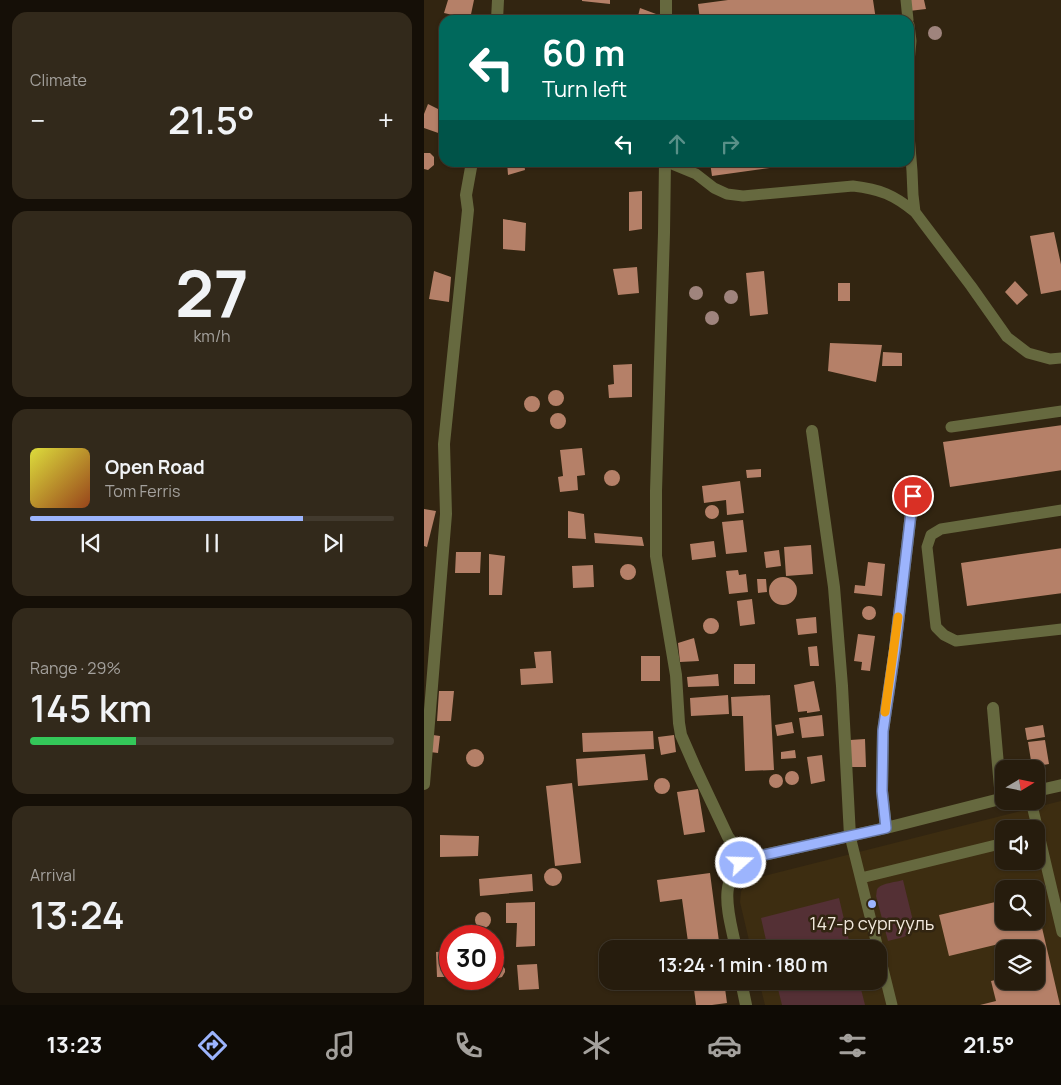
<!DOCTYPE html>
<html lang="en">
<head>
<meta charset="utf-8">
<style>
  :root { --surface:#261c0d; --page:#32291b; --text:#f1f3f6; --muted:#a4a19d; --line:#423a2e; --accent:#9cb4fd }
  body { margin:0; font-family:Manrope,sans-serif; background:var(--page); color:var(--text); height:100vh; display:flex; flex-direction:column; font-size:19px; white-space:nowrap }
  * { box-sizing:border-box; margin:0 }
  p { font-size:16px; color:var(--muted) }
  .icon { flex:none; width:28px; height:28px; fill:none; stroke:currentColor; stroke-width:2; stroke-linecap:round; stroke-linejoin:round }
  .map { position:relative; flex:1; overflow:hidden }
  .drawer { display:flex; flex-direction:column; gap:12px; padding:12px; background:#150f07; width:424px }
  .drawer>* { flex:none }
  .top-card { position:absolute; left:15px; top:15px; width:475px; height:152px; border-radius:15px; box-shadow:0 1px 4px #0004,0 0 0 1px var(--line); background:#00695c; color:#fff; overflow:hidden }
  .needle { width:32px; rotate:80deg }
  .fabs { position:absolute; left:571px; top:760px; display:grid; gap:10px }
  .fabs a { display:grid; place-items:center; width:50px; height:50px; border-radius:10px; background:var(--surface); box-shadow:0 1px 4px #0004,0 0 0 1px var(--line); font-size:25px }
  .speed { position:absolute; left:15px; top:925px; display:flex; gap:10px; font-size:25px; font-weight:700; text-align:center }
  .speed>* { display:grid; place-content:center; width:65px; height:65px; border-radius:50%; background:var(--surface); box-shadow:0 1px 4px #0004,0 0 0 1px var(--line); line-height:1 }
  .speed .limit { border:8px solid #d22; background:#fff; color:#111 }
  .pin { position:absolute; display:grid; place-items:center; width:42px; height:42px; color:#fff; margin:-21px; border:2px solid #fff; border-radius:50%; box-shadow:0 1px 5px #0007 }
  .me { position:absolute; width:55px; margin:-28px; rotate:70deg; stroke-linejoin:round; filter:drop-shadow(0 0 4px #0008) }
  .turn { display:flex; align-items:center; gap:18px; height:105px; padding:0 20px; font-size:22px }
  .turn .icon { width:65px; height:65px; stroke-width:2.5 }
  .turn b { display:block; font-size:35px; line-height:42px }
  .lanes { display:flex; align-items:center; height:48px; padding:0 20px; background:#0003; justify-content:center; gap:25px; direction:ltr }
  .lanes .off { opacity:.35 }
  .big { font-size:38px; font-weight:600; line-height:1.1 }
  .drawer .tile { flex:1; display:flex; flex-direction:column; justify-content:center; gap:8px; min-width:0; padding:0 18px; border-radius:15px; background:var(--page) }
  .drawer .dial { align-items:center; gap:0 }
  .dial b { font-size:65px; line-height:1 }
  .song { display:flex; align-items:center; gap:15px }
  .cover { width:60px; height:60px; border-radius:8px; background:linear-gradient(135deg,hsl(60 70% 55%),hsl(20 70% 35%)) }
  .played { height:5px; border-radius:2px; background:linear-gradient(90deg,var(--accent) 75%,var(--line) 75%) }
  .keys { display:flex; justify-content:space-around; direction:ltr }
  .heat { display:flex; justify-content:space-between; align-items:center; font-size:28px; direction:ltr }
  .charge { height:8px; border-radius:4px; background:linear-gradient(90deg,#34c759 29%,var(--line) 0) }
  .trip { position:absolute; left:175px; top:940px; width:288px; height:50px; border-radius:15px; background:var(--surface); box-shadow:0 1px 4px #0004,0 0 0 1px var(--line); font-weight:600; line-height:50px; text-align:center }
  .tabs { display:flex; height:80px; justify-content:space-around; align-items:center; background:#0f0b05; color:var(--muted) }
  .tabs .icon { width:35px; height:35px }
  .tabs .on { color:var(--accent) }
  .tabs b { font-size:22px; color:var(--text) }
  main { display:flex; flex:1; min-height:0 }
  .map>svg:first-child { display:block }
</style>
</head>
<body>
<main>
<section class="drawer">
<div class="tile"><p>Climate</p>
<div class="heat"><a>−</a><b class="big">21.5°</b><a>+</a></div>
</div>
<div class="tile dial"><b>27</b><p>km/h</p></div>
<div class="tile">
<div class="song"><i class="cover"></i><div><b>Open Road</b><p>Tom Ferris</p></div></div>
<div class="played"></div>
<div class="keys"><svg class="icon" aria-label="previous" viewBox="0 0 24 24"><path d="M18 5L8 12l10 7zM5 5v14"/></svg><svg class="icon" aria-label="pause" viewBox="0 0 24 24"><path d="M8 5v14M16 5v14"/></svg><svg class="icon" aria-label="next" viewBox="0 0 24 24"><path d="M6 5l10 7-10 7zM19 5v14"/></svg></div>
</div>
<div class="tile"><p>Range · 29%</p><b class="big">145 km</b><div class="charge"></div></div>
<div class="tile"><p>Arrival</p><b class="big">13:24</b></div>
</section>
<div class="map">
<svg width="638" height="1005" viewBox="0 0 638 1005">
  <rect width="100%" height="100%" fill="#322511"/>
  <path fill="#3d2d11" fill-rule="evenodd" d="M637 801V1005H341L335 981H454V949H327L316 902 317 892 319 886 323 882 328 879ZM580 829H612V861H580ZM580 889H612V921H580ZM580 949H612V981H580Z"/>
  <path fill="#543035" d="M479 880 490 925C488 938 474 938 464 941L452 896C453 893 452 890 454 888 458 883 473 882 479 880Z
    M415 898 427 949H344L337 918Z
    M352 981H435L441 1005H358Z"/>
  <path fill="#b58068" d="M24 0H50L46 19 20 13Z
    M158 0H186V4L158 1Z
    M304 0H449L452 20H276L274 4Z
    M483 0H500L502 9 485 11Z
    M216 8 232 14V20H213Z
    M20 50V63L17 57V54Z
    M16 78H20V98L14 96Z
    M4 104 20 112V135L0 128V114Z
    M0 153H6L10 157V165L4 170 0 169Z
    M83 162H100L101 170 84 175Z
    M286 162H375V164L288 176Z
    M218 191V229L205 231V192Z
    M79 219 102 223 101 251 79 249Z
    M630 232 638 269V290L617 294 606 236Z
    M213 267 215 293 194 295 189 269Z
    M10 271 27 277 25 302 5 299Z
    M340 271 344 314 326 316 322 273Z
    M591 281 604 295 593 305 581 292Z
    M414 283H426V301H414Z
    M406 343 458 345 452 382 404 371Z
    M459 352 478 353V366H458Z
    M208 364V397L185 398 184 385 190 384 189 365Z
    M124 398a8 8 0 1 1 16 0a8 8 0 1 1-16 0Z
    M100 404a8 8 0 1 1 16 0a8 8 0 1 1-16 0Z
    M126 421a8 8 0 1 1 16 0a8 8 0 1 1-16 0Z
    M638 425V470L526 487 519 442Z
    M158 448 161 475 153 476 154 490 136 492 134 477 139 476 136 450Z
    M337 469V477L323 478 322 470Z
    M180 478a8 8 0 1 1 16 0a8 8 0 1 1-16 0Z
    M316 481 320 513 303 515 302 500 280 503 278 486Z
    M281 512a7 7 0 1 1 14 0a7 7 0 1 1-14 0Z
    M0 509 12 511 3 547 0 546Z
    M144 511 160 514 162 539 144 538Z
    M319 520 323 552 302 554 298 522Z
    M170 533 218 537 220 546 171 543Z
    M290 541 292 557 268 560 266 544Z
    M387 545 389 574 362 576 360 547Z
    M638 548V593L543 606 537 563Z
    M355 550 357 566 342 568 340 552Z
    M32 552H57L56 573H31Z
    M65 554 81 556 78 595H65Z
    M444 562 461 564 458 596 430 593 431 585 441 586Z
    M196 572a8 8 0 1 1 16 0a8 8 0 1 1-16 0Z
    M169 565 170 587 149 588 148 566Z
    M314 570 315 575 322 574 324 592 305 594 302 571Z
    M345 591a14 14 0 1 1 28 0a14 14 0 1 1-28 0Z
    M333 579H342L343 592 334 593Z
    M328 599 331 624 316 626 313 601Z
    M438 613a7 7 0 1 1 14 0a7 7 0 1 1-14 0Z
    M392 617 393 633 374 635 372 619Z
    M279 626a8 8 0 1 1 16 0a8 8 0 1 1-16 0Z
    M434 634 451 636 446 671 437 670 438 662 430 661Z
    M270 638 275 661 256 662 254 643Z
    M393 646 395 666H386L384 647Z
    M127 651 129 683 97 685 96 669 112 668 110 652Z
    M217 656H236V681H217Z
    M310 664H331V684H310Z
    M294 674 295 686 264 687 263 677Z
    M390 681 396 711 383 713V711L374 712 370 685Z
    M15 691H30L27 721H13Z
    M304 695 305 714 267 716 266 698Z
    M346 695 350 770 321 771 319 716H308L307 697Z
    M398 715 400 736 378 738 375 718Z
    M368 722 370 733 353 736 351 725Z
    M619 725 621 737 603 740 601 728Z
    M229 731 230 749 159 752 158 733Z
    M9 735 16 736 14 753 6 752Z
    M250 735 252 752 237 755 234 737Z
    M441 739 442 767H427L426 740Z
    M621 740 625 764 608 767 604 742Z
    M42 758a9 9 0 1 1 18 0a9 9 0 1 1-18 0Z
    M371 750 372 758 357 759V752Z
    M221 754 224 780 154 786 152 759Z
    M398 755 401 781 387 784 383 757Z
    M361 778a7 7 0 1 1 14 0a7 7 0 1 1-14 0Z
    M345 781a7 7 0 1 1 14 0a7 7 0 1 1-14 0Z
    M230 786a8 8 0 1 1 16 0a8 8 0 1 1-16 0Z
    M148 783 157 863 131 866 122 786Z
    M274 789 281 832 260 835 253 792Z
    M16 835 55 836 54 856 16 857Z
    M120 877a9 9 0 1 1 18 0a9 9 0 1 1-18 0Z
    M286 873 296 949H265L258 899 236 902 233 880Z
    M108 874 109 891 56 896 55 879Z
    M580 900V921H612L613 906 636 1005H556L572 1001 567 981 580 978V981H612V949H581L579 943 525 956 515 915Z
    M111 902V946L92 947 93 923H82V903Z
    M51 920a8 8 0 1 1 16 0a8 8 0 1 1-16 0Z
    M26 951V977H13L12 952Z
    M73 962 78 965 81 969V972L78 977 71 979 69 978V963Z
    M113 964 115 989 95 990 93 965Z
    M269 981H300L303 1003 288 1005H272Z"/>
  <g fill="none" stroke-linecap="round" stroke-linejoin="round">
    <path stroke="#66693f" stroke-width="11" d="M482 0 484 20
      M485 25 487 41 485 62
      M485 135 488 171 489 195 491 212 547 286 583 337 604 353 626 359 638 358
      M243 162 272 174 290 188 303 194 319 196 429 186C456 189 470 195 491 212
      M527 427 638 411
      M638 510 517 529 507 535 503 547 512 627 520 635 532 641 638 629
      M607 801 638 932
      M426 836 468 1005
      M437 878 580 843"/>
    <path stroke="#66693f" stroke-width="12" d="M242 0V20
      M73 20 74 0
      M241 162 240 233 232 491V556L252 675 255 723 257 735 271 767 304 837 314 850 326 858
      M388 431 410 587 418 686 426 836
      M569 708 577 799
      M0 784 22 514 20 444 44 210 42 195 48 162
      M612 791 638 785
      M462 828 458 791 459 731 471 649 489 496
      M312 949C306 917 290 877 326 858L462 828 580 798
      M317 981 322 1005"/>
  </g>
  <g fill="#9f847d">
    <circle cx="511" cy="33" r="7"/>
    <circle cx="272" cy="293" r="7"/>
    <circle cx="307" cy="297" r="7"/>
    <circle cx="288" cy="318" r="7"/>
  </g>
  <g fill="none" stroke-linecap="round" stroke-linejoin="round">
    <defs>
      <path id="route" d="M317 863 326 858 462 828 458 791 459 731 471 649 489 496"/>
    </defs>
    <use href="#route" stroke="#6575a4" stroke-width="12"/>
    <use href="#route" stroke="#9cb4fd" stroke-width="9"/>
    <path stroke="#f59e0b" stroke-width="9" d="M461 712 474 617"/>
  </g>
  <circle fill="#9cb4fd" stroke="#322511" stroke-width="2" cx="448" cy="904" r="5"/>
  <g text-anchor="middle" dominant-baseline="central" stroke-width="5" stroke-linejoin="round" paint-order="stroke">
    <g font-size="18" fill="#f3eade" stroke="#322511">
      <text x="448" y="923">147-р сургууль</text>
    </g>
  </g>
</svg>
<div class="fabs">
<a><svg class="needle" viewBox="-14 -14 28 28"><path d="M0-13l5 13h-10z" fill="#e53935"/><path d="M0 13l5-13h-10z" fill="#a4a19d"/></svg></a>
<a><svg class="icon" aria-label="sound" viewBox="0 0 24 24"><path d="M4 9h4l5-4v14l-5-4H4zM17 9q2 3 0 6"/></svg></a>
<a><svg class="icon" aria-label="search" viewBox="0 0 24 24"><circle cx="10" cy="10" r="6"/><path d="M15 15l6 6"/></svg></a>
<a><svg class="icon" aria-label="layers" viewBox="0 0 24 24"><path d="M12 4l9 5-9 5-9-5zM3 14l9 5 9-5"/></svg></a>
</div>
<div class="speed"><div class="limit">30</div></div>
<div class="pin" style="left:489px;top:496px;background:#d93025"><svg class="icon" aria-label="arrive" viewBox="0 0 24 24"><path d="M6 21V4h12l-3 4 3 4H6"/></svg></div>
<svg class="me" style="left:317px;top:863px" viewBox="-20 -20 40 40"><circle r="17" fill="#9cb4fd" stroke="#fff" stroke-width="3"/><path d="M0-11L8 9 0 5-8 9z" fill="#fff"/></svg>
<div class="trip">13:24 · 1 min · 180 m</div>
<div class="top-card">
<div class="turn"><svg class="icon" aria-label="left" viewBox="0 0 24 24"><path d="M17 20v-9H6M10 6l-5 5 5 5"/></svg><div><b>60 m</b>Turn left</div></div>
<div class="lanes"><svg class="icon" aria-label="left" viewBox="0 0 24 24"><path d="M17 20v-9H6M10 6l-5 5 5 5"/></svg><svg class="icon off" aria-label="ahead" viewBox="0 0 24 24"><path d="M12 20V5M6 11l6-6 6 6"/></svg><svg class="icon off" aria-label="right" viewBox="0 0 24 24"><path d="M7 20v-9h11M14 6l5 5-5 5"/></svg></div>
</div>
</div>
</main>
<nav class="tabs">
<b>13:23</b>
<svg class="icon on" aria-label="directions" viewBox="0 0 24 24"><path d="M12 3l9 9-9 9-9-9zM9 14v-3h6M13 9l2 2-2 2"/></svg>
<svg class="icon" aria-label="music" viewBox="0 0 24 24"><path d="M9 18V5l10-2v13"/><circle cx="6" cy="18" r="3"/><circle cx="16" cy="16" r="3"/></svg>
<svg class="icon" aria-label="phone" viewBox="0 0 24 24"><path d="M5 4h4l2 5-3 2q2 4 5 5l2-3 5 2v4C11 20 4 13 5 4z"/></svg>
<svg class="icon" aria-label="climate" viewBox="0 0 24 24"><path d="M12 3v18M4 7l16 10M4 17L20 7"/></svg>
<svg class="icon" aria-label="car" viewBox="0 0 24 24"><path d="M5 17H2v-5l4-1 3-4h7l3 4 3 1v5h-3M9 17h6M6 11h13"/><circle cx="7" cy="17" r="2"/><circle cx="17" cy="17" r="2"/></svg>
<svg class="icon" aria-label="filters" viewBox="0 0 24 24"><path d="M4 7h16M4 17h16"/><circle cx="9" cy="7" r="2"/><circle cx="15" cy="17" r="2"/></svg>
<b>21.5°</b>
</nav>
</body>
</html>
